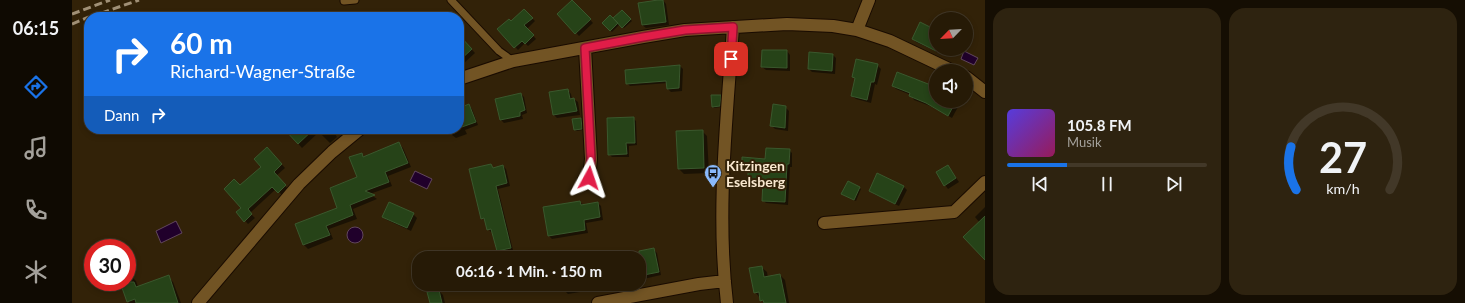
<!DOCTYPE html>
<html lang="de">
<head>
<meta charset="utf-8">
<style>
  :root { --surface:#261a06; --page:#2e2310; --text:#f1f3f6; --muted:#a4a19b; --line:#423828; --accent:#1a73e8 }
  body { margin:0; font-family:Lato,sans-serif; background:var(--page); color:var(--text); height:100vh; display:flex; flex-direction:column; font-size:15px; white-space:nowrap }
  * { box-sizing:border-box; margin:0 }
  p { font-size:13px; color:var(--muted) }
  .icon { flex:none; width:22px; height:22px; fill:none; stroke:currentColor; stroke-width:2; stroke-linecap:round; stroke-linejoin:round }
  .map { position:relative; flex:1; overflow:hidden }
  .sheet { display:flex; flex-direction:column; gap:8px; padding:8px; background:#150e03; width:480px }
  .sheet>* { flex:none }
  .top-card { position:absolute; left:12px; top:12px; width:380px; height:122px; border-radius:16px; box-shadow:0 2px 6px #0003,0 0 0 1px var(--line); background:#1a73e8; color:#fff; overflow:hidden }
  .needle { width:26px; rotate:245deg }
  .controls { position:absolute; left:857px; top:12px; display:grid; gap:8px }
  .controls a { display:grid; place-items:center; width:44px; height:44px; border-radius:50%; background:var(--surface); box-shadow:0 2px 6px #0003,0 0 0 1px var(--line); font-size:20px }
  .speed { position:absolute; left:12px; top:239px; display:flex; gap:8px; font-size:20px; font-weight:700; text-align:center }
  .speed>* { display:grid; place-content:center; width:52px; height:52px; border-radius:50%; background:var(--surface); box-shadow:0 2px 6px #0003,0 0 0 1px var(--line); line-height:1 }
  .speed .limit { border:6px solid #d22; background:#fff; color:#111 }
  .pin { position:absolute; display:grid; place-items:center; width:34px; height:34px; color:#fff; margin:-17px; border-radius:8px; box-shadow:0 2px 6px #0006 }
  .me { position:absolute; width:44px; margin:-22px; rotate:5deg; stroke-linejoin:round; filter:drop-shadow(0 0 3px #0008) }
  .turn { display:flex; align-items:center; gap:14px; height:84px; padding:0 20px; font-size:18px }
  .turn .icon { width:52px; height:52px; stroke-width:2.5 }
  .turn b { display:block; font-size:28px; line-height:34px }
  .then { display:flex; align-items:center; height:38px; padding:0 20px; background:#0003; gap:8px; font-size:15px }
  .sheet .card { flex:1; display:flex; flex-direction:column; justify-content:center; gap:6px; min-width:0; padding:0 14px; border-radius:16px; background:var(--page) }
  .sheet .dial { align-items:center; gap:0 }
  .dial svg { height:104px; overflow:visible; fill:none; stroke:var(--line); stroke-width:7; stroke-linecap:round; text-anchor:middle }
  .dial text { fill:var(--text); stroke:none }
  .song { display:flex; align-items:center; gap:12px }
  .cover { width:48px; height:48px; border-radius:6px; background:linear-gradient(135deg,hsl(250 70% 55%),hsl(330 70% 35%)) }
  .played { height:4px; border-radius:2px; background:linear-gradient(90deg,var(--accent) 30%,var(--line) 30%) }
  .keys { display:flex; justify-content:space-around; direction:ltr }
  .sheet .tiles { flex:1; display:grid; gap:8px; grid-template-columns:repeat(2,1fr) }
  .trip { position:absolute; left:340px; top:251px; width:234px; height:40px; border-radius:16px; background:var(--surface); box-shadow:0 2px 6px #0003,0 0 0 1px var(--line); font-weight:700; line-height:40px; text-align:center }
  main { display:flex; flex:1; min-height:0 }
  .menu { display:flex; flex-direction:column; width:72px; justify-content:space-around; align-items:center; background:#0f0a02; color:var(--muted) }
  .menu .icon { width:28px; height:28px }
  .menu .on { color:var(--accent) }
  .menu b { font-size:18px; color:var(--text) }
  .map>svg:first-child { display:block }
</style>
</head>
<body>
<main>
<nav class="menu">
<b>06:15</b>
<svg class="icon on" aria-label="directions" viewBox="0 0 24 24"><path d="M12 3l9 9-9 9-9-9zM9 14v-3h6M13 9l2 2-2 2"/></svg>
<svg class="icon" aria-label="music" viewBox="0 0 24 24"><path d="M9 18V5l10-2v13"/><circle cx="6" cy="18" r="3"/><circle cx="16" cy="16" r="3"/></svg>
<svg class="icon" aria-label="phone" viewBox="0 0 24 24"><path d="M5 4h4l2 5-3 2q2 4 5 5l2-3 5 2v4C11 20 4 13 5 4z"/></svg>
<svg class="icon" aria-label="climate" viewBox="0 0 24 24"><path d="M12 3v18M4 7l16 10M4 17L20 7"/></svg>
</nav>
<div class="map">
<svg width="913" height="303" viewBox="0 0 913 303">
  <rect width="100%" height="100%" fill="#322208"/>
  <path fill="#20002b" stroke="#61465c" d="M892 51 906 58 902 65 889 59Z
    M343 171 360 179 355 189 338 181Z
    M104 221 110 233 89 243 84 231Z
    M275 235a8 8 0 1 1 16 0a8 8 0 1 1-16 0Z"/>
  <path fill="#0007" d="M591 0 594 4 597 25 574 28 570 25Z
    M501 1 521 23 507 36 486 14Z
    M452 10 463 21 455 29 464 39 456 46 453 43 446 50 427 29 439 23Z
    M550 11 560 21 552 28 548 24 540 32 531 23 541 19Z
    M864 31V49H883L879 56 871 52 870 54 844 42 841 39Z
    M389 38 403 53 391 64 387 60V40Z
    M715 51 718 55V71L694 70 690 67Z
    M761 55 764 58 763 74 740 72 737 69Z
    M805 65 809 69 805 85 803 84 799 103 784 99 780 96 784 80 781 77Z
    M608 66 611 69 610 91 599 92 596 89V83L558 86 555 83Z
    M821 86 864 90V101H883L887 105 880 118 858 106 842 100 839 95 824 89Z
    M496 90 499 94 500 99H502L506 102 508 115 485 118 482 115Z
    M449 94 452 97 455 113 450 115 451 119 432 123 429 120Z
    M648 96 650 97 649 107 642 108 641 106Z
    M397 105 400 109 406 125 393 130 395 134 384 138 380 135 378 129H387V109Z
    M713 107 717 111 716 131 703 129 699 125Z
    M561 118 564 121 565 145 557 146V157H540L537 154Z
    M509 119 510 120 511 130 505 131 503 130Z
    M213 129H268L263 134 265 137 258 143 247 132 230 148Z
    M630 131 635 136 637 173 612 174 607 169Z
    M327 144 331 148 339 167 316 176 320 186 298 194 305 199 281 209 285 219 257 229 261 239 236 249 232 245 224 225 267 208 286 178 289 154 293 157Z
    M195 148 213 168 204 176 216 189 210 195 204 189 178 213 183 218 176 224 165 212 170 208 168 187 190 167Z
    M717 150 720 153V167H718L716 205 694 203 691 200 692 182 680 181 677 178V172L674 171 671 168Z
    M419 165 422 169 431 166 434 169 438 186 426 189 441 250 429 253 425 250 421 232H419L416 229 414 221 410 218Z
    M876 166 887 182 876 189 873 185Z
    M831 186 835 190 827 206 802 194 798 191Z
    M787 188 789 189 784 201 772 195Z
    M508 202 512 205 526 203 529 206 531 220 514 223 516 233 480 239 477 236Z
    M318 203 341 214 345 218 339 231 315 220 311 217Z
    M913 207V258L908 223 903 217Z
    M582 250 585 253 589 275 567 280V258H535Z
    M689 267 695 272 696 278 708 275 713 280 717 303H692L683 292Z
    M59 276 64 281 66 287 96 277 101 282 109 303H57L49 282H55V277Z
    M492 284H545L538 285V287L496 294 493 291Z
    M367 291 371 295 373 303H359Z"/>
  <path fill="#264318" stroke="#3a582d" d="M500 0 519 19 503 34 485 14Z
    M586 0H591L594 22 570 25 566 3Z
    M452 9 461 18 452 25 462 35 453 44 450 41 442 48 425 29 437 19 439 21Z
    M550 10 559 19 550 28 541 18Z
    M538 15 546 23 538 31 530 23Z
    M848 22 864 30V51L840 39Z
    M387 35 400 49 387 61Z
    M690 50H715V68L689 67Z
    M737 52 761 54 760 71 736 69Z
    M784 59 806 64 802 82H799L795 100 779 96 783 78 780 77Z
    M608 65 607 88 595 89 594 81 554 84 553 70Z
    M825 72 864 87V101H884L876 116 854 103 837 96 838 93 820 86Z
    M496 89 498 99 502 98 505 111 481 115 477 92Z
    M449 93 453 110 448 112V116L428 120 423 99Z
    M639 95H649L648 106 640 107Z
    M397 104 404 122 387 128V108Z
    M701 104 714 106 713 128 698 126Z
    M562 117 563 143H554L555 154 536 155 535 118Z
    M509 118 510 129 502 130 500 119Z
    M212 129H242L226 144Z
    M631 130 632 168 606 169 604 131Z
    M327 142 336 163 313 172 317 182 293 191 303 195 278 205 281 215 254 226 258 235 231 245 223 224 265 208 258 188 285 177 277 157 290 153 291 157Z
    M195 147 210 164 202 172 214 185 206 193 200 187 176 209 180 214 172 222 164 212 169 208 152 189 162 179 168 185 189 167 182 159Z
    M694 148 718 149 717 164H715L713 202 690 201 691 180 676 179V169H670V157L693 159Z
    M419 164 421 168 431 165 435 183 424 186 439 248 425 251 419 229 415 230 412 218 409 219 397 169Z
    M876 165 884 178 872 186 864 172Z
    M805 173 832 186 823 204 797 191Z
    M776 181 788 187 782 200 769 194Z
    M508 201 509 205 526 202 528 217 512 220 513 230 476 236 471 207Z
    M317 202 342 213 335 228 310 217Z
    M913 216V260L891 237Z
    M582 248 587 272 567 276V251Z
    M690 266 692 277 708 274 714 303H692L691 300 688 301 687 292 682 293 677 268Z
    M97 275 106 303H64L63 299 55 302 48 282H62L64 287Z
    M367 290 370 303H358L355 292Z"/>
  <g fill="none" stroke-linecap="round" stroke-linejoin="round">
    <defs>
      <path id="service" d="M379 0 427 51 441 61
        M272 1 283 0"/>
      <path id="minor" d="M785 30 797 0
        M513 48 519 159 517 178
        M894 77 913 92
        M387 79 441 61 571 37 613 30 715 24 761 26 785 30 818 41 881 71
        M752 223 882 212 913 182
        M126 303 227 184 260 152 288 129
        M526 303 627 284 653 281
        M655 303C644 212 655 118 661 27"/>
    </defs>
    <use href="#service" stroke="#190b00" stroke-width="9"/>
    <use href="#minor" stroke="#190b00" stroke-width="14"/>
    <use href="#service" stroke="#725424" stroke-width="7"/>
    <use href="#minor" stroke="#725424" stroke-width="12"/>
    <path stroke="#a09076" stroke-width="3" stroke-dasharray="8 4" stroke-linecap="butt" d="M0 14 38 0
      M18 17 67 0
      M0 24 17 17"/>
  </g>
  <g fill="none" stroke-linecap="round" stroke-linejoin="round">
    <defs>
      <path id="route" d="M517 178 519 159 513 48 571 37 613 30 661 27 659 59"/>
    </defs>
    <use href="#route" stroke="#92132f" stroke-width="10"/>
    <use href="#route" stroke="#e11d48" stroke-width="7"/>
  </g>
  <defs>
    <symbol id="bus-pin" viewBox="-11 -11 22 30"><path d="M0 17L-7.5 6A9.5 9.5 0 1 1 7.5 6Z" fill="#8abafc" stroke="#322208"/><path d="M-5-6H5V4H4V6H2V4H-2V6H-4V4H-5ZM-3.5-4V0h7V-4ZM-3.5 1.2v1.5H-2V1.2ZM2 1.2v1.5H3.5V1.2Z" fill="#111"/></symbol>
  </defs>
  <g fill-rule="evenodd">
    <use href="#bus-pin" x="631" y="163" width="20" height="27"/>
  </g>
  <g text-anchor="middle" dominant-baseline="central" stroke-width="4" stroke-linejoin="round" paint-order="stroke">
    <g font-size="14" font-weight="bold" fill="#f9e8cf" stroke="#322208" text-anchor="start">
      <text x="654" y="165">Kitzingen<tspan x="654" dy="16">Eselsberg</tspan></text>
    </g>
  </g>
</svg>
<div class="controls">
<a><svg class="needle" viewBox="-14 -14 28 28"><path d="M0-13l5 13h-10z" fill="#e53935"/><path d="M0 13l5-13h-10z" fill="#a4a19b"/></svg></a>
<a><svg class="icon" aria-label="sound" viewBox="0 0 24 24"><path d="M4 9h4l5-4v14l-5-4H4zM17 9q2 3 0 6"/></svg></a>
</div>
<div class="speed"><div class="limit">30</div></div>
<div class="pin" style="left:659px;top:59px;background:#d93025"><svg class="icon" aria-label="arrive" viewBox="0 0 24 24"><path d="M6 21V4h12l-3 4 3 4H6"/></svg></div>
<svg class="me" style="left:517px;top:178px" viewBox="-20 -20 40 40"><path d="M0-17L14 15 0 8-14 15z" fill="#e11d48" stroke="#fff" stroke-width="4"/></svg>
<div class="trip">06:16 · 1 Min. · 150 m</div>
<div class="top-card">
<div class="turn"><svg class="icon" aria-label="right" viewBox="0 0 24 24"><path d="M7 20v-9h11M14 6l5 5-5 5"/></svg><div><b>60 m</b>Richard-Wagner-Straße</div></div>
<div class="then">Dann<svg class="icon" aria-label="right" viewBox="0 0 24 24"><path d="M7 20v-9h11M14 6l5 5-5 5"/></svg></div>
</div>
</div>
<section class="sheet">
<div class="tiles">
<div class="card">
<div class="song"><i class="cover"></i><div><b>105.8 FM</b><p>Musik</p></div></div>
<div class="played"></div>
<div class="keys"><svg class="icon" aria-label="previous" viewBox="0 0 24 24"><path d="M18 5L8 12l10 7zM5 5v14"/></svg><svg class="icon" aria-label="pause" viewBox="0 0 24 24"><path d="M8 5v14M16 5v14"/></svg><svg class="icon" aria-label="next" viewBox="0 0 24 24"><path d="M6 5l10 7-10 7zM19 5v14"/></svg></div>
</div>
<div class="card dial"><svg viewBox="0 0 100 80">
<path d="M14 69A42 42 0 1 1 86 69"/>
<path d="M14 69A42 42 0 0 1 10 36" stroke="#1a73e8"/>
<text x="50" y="56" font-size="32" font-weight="700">27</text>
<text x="50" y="72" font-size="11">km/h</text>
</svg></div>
</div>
</section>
</main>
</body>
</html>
